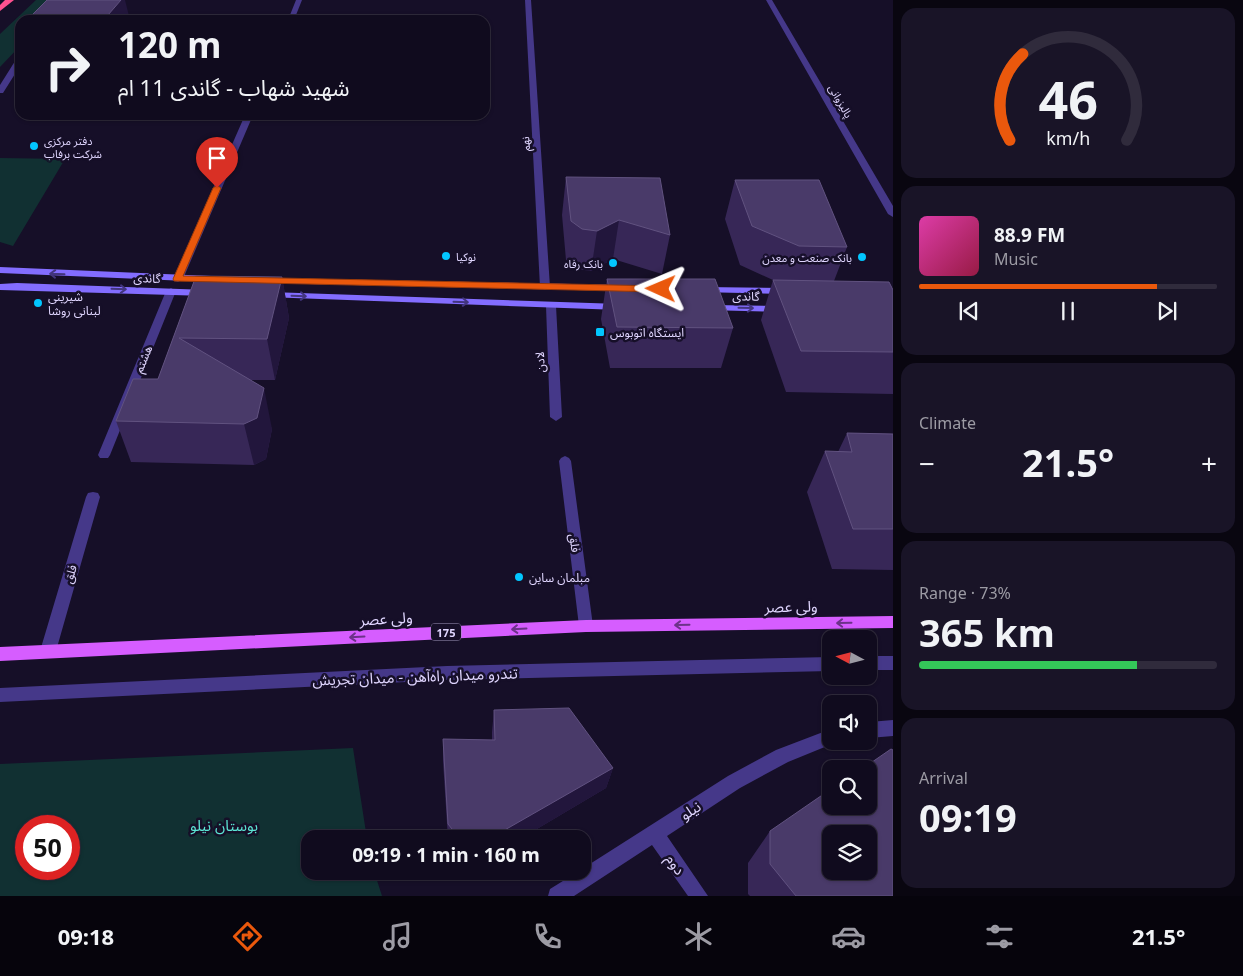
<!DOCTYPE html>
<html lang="en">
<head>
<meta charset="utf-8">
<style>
  :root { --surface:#100b1e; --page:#191427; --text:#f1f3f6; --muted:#9c9ba4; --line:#302b3c; --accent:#ea580c }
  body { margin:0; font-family:"Noto Sans","Noto Sans Arabic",sans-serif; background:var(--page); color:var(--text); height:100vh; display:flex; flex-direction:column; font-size:19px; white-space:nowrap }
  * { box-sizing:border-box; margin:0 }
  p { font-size:16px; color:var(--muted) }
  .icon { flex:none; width:28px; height:28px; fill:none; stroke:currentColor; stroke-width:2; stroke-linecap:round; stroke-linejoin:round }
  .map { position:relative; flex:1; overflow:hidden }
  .details { display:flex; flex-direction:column; gap:8px; padding:8px; background:#090610; width:350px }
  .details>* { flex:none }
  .guide { position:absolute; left:15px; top:15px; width:475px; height:105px; border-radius:15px; box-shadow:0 1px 4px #0004,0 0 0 1px var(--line); background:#100b1e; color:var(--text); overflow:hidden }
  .needle { width:32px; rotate:277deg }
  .tools { position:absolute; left:822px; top:630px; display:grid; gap:10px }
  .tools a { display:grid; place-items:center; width:55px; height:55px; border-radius:10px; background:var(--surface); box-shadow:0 1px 4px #0004,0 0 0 1px var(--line); font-size:25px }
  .speed { position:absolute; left:15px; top:815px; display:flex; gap:10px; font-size:25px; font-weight:700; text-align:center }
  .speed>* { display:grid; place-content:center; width:65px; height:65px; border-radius:50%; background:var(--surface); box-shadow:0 1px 4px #0004,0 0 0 1px var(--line); line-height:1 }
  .speed .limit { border:8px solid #d22; background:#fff; color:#111 }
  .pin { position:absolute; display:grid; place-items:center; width:42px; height:42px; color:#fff; margin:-51px -21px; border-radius:50% 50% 50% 0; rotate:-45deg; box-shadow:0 0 5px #0007 }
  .pin .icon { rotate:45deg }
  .me { position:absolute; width:55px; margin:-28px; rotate:271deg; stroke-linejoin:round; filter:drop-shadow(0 0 4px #0008) }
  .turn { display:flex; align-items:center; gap:18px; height:105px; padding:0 20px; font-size:22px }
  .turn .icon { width:65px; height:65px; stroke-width:2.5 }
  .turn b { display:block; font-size:35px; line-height:42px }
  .big { font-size:38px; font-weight:700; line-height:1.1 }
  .details .tile { flex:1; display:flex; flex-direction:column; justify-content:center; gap:8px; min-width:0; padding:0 18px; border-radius:15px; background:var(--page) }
  .details .dial { align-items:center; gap:0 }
  .dial svg { height:130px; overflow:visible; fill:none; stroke:var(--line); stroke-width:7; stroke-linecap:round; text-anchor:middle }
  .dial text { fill:var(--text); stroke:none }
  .song { display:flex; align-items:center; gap:15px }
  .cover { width:60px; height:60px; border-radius:8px; background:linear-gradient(135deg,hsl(320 70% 55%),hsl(340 70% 35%)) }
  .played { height:5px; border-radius:2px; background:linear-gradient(90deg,var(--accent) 80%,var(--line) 80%) }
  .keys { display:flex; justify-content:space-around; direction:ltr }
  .heat { display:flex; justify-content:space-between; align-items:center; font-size:28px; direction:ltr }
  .charge { height:8px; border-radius:4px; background:linear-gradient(90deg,#34c759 73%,var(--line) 0) }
  .trip { position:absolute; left:301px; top:830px; width:290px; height:50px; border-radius:15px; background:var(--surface); box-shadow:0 1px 4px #0004,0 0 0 1px var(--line); font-weight:700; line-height:50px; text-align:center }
  .menu { display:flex; height:80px; justify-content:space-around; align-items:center; background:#06040c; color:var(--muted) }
  .menu .icon { width:35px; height:35px }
  .menu .selected { color:var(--accent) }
  .menu b { font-size:22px; color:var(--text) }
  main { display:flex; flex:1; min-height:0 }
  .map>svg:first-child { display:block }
</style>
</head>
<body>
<main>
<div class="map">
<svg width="893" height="896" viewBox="0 0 893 896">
  <rect width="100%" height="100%" fill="#160f28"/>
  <path fill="#113032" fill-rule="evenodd" d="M36 0H61L44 20H20V46L0 67V34Z
    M0 158 65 159 13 246 0 242Z
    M353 748 367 839H310V871H374L382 896H0V764ZM26 826H69V869H26Z"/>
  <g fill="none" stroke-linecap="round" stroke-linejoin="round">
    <path fill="#453889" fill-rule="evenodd" d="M869 656H893V670H869Z
      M831 657V671L447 680 0 702V688L447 666Z"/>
    <path fill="#453889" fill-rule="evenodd" d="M296 0H302L294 20H288Z
      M525 0H531L550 287 545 290 540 287Z
      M766 0H772L893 206V217L888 214Z
      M17 58H20V66L3 93H0V85Z
      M245 115H253L183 279 178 282 174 281 173 279Z
      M171 288 176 291 110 455 108 458H100L98 455 166 291Z
      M551 303 556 306 562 417 556 421 550 417 546 306Z
      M565 456 569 458 571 461 593 626 591 631 586 632 581 631 579 626 559 461 561 458Z
      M93 492 98 493 100 497 56 651 53 656 48 658 43 656 40 651 86 497 88 493Z
      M893 720V736L869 738V722Z
      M831 729V741L837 742 788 762 740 788 667 836 708 896H688L652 845 574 896H548L550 889 579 871H582V869L728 776 776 750Z"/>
    <path fill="#836dff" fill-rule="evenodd" d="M0 267 211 276 216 279 211 282 0 273Z
      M266 278 623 285 628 288 623 291 262 283 261 281Z
      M17 283 207 290 212 293 207 296 0 290V284Z
      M703 287 786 288 791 291 786 294 699 292 698 290 699 288Z
      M270 292 620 304 625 307 620 310 266 297 265 295Z
      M710 305 780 306 785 309 780 312 706 310 705 308Z"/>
    <path fill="#d65dff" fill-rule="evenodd" d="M893 616V628L586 632 0 661V647L586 620Z"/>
    <path fill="#ff518f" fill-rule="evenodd" d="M5 0H14L0 11V5Z"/>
  </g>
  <path fill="#372757" d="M566 177 670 235 662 274 613 259 591 271 577 269 566 260 562 215Z
    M735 180 847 247 834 281 893 290V394L786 392 761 320 773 280 740 265 725 219Z
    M196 276 282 277 289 318 275 380H249L272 429 266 459 254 465 131 462 116 421 158 379Z
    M607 279 733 328 721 368H610L601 319Z
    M847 433 893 434V570L832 569 807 492 825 451 838 452Z
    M494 710 613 768 606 788 520 839H448L443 761V739L492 740V732Z
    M770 831 893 896H750L748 894V863Z"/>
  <path fill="#22163c" d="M121 0H125L130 20H109L108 15Z
    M619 220 613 259 591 271 597 231Z
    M282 277 289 318 275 380 267 339Z
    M264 388 272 429 266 459 254 465 244 424Z
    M613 768 606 788 520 839H489Z"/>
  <path fill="#493a69" stroke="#615280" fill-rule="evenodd" d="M47 0H121L108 15 117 20H27Z
    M566 177 660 178 670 235 619 220 597 231 582 229 571 221Z
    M735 180H819L847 247 799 246 752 226Z
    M196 276 282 277 267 339 179 338 264 388 257 418 244 424 116 421 133 379H158Z
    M607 279H715L733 328 617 327Z
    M773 280 889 282 893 290V352L801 351Z
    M847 433 893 434V529H853L825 451 852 452Z
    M569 708 613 768 489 839H460L448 824 443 739 495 740 494 710Z
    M891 749 893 750V896H796L770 864V831L831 789V806H869V769H862ZM831 834H869V871H831Z"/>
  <defs><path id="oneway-shaft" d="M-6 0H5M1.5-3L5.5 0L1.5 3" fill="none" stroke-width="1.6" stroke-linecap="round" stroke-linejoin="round" transform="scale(1.25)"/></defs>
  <g stroke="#42357e">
    <use href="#oneway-shaft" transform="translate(57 274) rotate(-178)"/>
    <use href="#oneway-shaft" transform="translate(119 289) rotate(2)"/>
    <use href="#oneway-shaft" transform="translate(299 296) rotate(2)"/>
    <use href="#oneway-shaft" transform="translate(461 302) rotate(2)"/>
    <use href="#oneway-shaft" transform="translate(746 308) rotate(1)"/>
  </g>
  <g stroke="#6c3289">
    <use href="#oneway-shaft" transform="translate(844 623) rotate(179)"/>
    <use href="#oneway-shaft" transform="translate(682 625) rotate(179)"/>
    <use href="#oneway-shaft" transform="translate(519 629) rotate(177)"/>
    <use href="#oneway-shaft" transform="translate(357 637) rotate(177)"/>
  </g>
  <path fill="#ea580c" stroke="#983908" d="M217 185 221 188 183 276 661 286 666 289 661 292 174 281 173 279 213 188Z"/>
  <g fill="#02c6ff" stroke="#160f28" stroke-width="2">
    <circle cx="34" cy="146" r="5"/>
    <circle cx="446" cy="256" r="5"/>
    <circle cx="862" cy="257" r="5"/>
    <circle cx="613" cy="263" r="5"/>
    <circle cx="38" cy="303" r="5"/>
    <rect x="595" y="327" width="10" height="10" rx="2.5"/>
    <circle cx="519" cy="577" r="5"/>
  </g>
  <g text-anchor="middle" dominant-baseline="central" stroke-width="5" stroke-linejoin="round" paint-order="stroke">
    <g font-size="11" fill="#e0d6ff" stroke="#160f28">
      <text transform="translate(841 101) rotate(60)">پالیزوانی</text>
      <text transform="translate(525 144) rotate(-93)">نهم</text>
    </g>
    <g font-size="11" fill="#e0d6ff" stroke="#160f28" text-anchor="start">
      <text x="44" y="140">دفتر مرکزی<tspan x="44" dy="13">شرکت برفاب</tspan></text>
      <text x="456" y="256">نوکیا</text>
      <text x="852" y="257" text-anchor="end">بانک صنعت و معدن</text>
      <text x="603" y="263" text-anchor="end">بانک رفاه</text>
    </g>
    <rect fill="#160f28" stroke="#a39abe" stroke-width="1" x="431" y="623.5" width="30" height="17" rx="4"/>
    <g font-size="11" font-weight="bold" fill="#e0d6ff">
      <text x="446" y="632">175</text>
    </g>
    <g font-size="12" fill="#e0d6ff" stroke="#160f28">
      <text transform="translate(147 278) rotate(2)">گاندی</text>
      <text transform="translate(746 296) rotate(1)">گاندی</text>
      <text transform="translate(143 359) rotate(-68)">هشتم</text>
      <text transform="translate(540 362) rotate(-93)">لادن</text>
      <text transform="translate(575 543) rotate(83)">فلق</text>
      <text transform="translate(70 574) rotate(-73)">فلق</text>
    </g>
    <g font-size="12" fill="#e0d6ff" stroke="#160f28" text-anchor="start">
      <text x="48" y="296">شیرینی<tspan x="48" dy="14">لبنانی روشا</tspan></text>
      <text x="610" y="332">ایستگاه اتوبوس</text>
      <text x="529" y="577">مبلمان ساین</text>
    </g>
    <g font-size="15" fill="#e0d6ff" stroke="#160f28">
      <text transform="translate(791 606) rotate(-1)">ولی عصر</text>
      <text transform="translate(386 618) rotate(-3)">ولی عصر</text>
      <text transform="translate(415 676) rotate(-2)">تندرو میدان راه‌آهن - میدان تجریش</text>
      <text transform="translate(690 810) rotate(-32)">نیلو</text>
      <text transform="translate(676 864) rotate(55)">دوم</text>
    </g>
    <g font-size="15" fill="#5ce5d4" stroke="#160f28">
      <text x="224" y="825">بوستان نیلو</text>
    </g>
  </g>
</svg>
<div class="tools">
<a><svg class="needle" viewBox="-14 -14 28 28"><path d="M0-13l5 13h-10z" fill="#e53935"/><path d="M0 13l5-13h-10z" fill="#9c9ba4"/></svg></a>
<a><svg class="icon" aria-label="sound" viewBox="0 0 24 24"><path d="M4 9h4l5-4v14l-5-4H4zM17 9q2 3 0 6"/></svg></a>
<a><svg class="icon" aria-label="search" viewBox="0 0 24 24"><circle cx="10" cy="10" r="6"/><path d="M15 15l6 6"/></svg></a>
<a><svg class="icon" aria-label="layers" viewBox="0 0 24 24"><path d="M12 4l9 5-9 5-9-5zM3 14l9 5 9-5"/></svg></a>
</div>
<div class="speed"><div class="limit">50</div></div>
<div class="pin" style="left:217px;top:188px;background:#d93025"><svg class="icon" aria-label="arrive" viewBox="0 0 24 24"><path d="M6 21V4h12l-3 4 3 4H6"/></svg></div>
<svg class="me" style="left:661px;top:289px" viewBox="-20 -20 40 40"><path d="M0-17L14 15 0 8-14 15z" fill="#ea580c" stroke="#fff" stroke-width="4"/></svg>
<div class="trip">09:19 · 1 min · 160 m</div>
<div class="guide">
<div class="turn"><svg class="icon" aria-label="right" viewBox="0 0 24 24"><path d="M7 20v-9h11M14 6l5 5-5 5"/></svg><div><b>120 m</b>شهید شهاب - گاندی 11 ام</div></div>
</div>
</div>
<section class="details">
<div class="tile dial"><svg viewBox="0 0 100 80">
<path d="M14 69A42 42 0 1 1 86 69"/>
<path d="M14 69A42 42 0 0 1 22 16" stroke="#ea580c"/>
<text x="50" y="56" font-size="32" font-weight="700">46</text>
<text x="50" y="72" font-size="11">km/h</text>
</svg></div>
<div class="tile">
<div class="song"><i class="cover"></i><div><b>88.9 FM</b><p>Music</p></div></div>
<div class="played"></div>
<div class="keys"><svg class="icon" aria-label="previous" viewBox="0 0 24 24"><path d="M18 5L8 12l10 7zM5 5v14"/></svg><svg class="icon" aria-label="pause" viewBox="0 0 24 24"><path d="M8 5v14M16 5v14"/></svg><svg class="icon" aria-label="next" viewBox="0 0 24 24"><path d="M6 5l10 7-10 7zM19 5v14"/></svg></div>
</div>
<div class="tile"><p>Climate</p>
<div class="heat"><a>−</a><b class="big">21.5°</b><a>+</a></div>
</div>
<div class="tile"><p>Range · 73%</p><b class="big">365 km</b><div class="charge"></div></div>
<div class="tile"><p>Arrival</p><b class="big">09:19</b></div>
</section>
</main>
<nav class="menu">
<b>09:18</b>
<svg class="icon selected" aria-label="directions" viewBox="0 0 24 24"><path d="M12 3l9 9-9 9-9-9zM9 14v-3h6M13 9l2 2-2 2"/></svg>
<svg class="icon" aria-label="music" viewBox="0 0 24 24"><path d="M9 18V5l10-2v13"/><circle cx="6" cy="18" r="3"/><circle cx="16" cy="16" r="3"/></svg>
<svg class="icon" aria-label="phone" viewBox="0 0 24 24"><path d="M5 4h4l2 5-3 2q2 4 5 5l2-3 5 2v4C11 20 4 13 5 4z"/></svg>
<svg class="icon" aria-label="climate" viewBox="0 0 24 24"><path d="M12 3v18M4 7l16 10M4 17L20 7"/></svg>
<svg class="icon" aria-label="car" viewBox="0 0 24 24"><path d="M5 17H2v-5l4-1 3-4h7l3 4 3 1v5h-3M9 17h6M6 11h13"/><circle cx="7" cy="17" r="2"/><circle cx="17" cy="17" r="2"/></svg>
<svg class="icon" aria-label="filters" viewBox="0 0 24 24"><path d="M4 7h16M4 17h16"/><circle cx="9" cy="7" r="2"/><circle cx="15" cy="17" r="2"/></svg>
<b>21.5°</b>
</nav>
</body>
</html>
